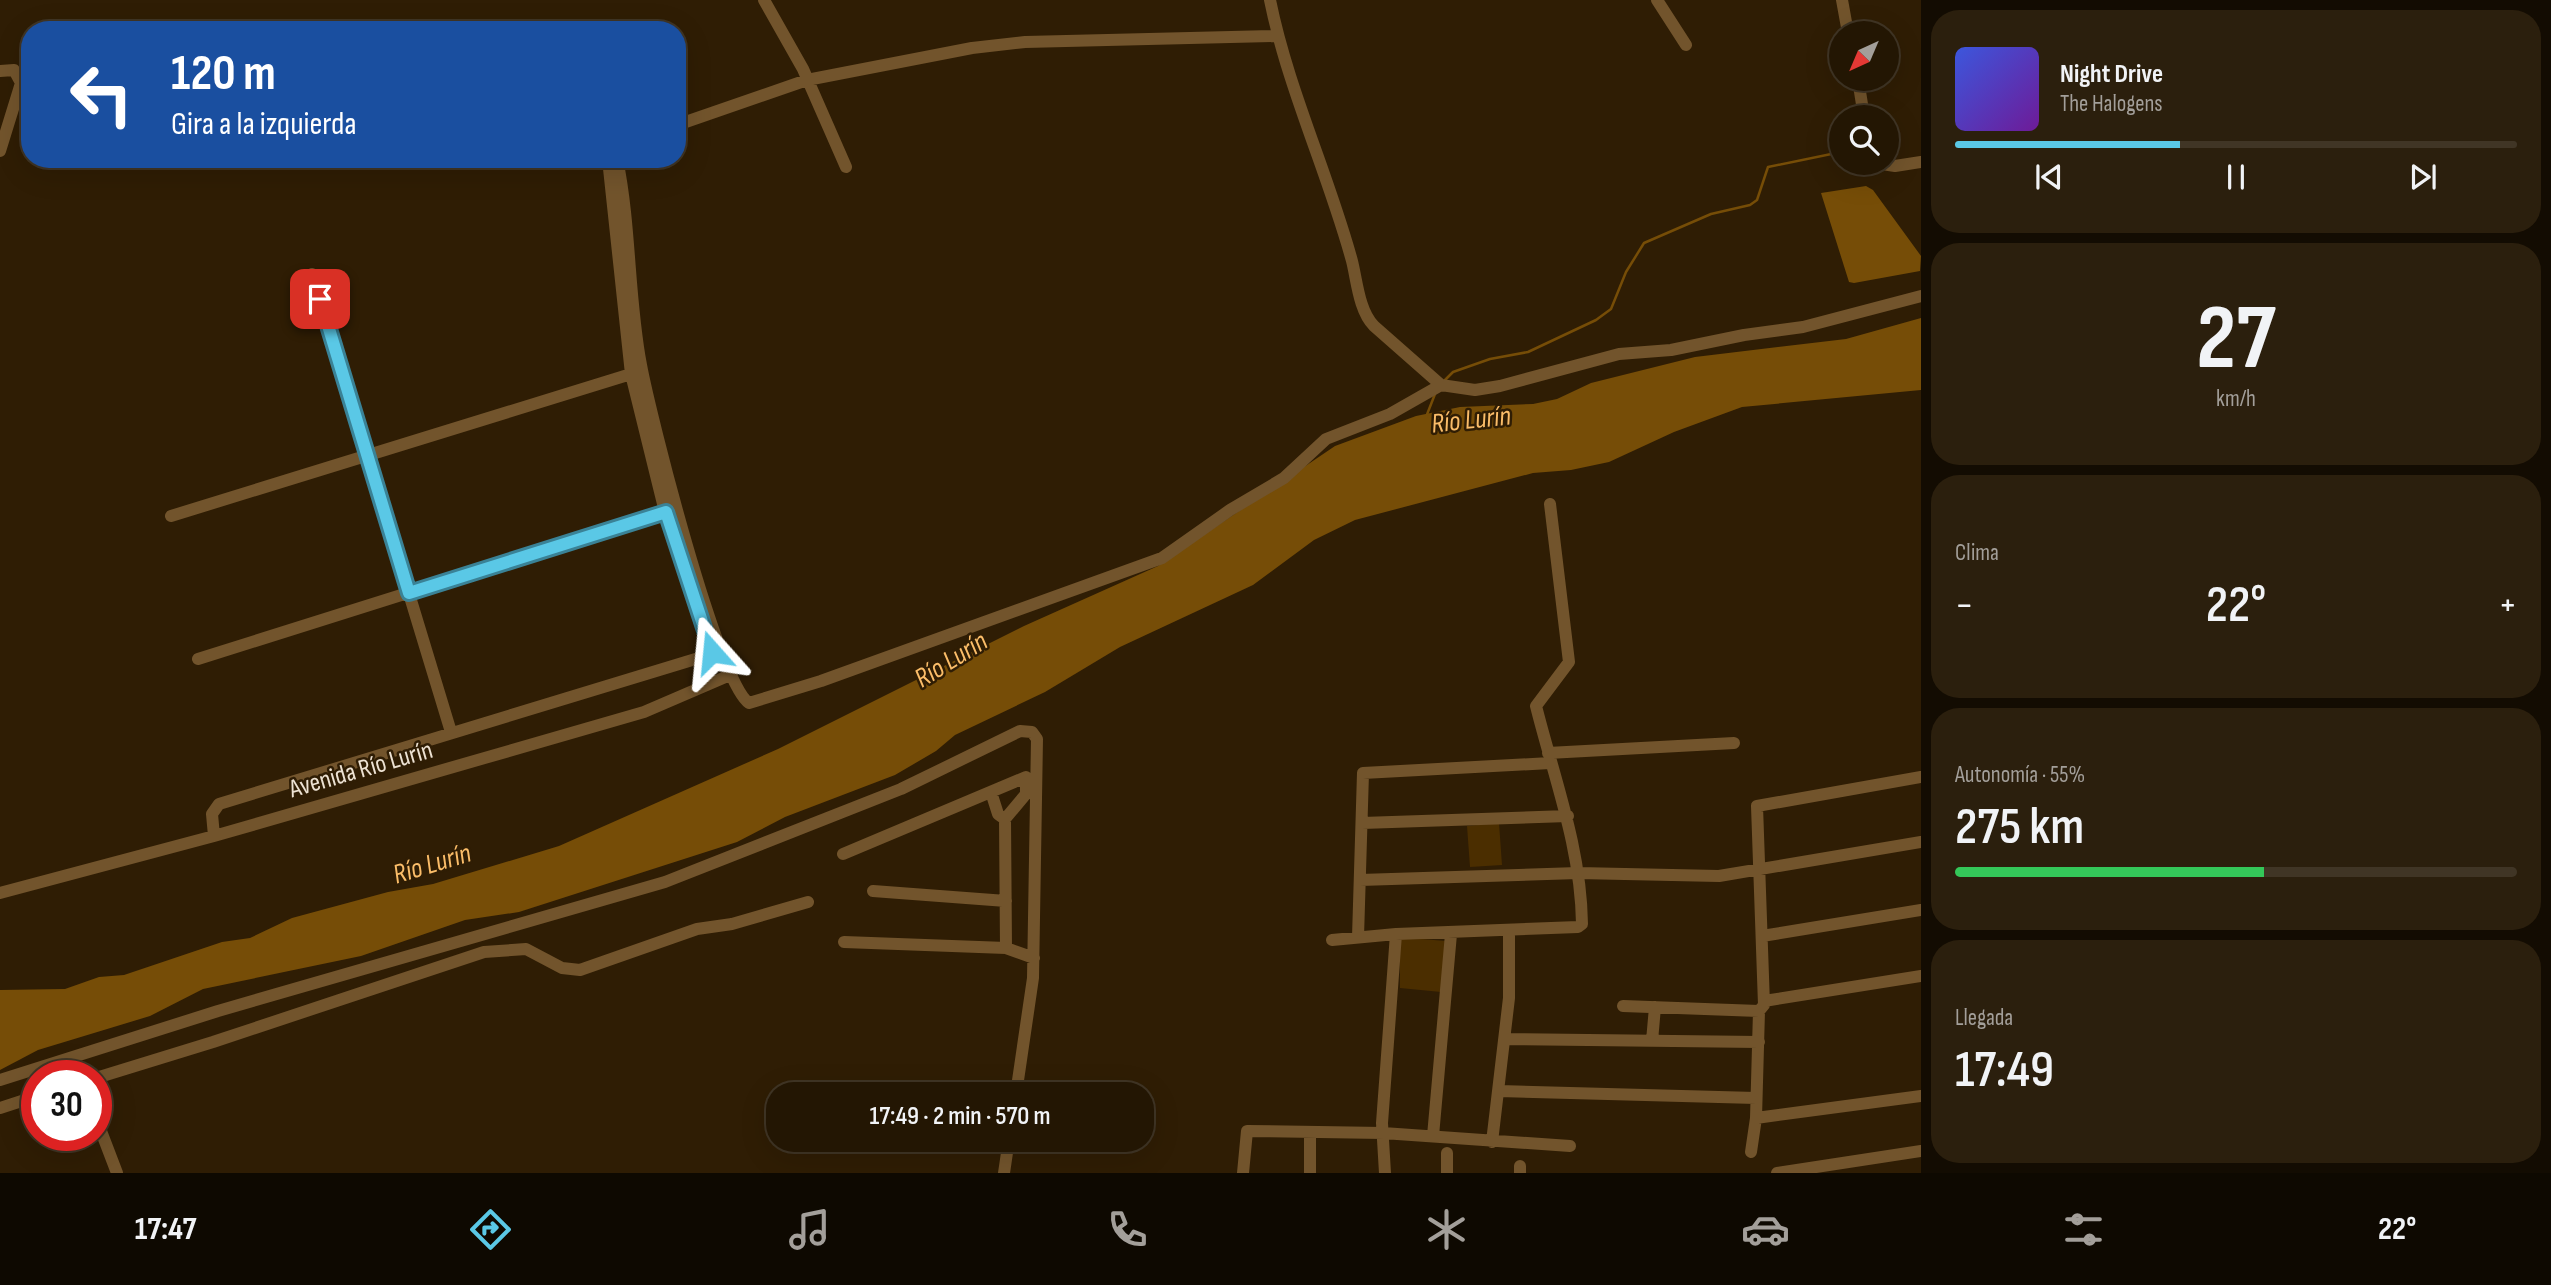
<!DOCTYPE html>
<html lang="es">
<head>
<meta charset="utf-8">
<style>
  :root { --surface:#231603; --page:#2b1f0d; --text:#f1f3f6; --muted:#a39f9a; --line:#403525; --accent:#5ac8e6 }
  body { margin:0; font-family:"Sofia Sans Condensed",sans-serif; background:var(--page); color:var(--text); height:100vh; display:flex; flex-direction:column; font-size:26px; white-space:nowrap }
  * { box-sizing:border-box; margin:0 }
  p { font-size:23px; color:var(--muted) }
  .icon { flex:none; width:38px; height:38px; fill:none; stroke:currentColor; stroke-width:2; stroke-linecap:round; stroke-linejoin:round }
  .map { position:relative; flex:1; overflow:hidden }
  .details { display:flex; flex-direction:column; gap:10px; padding:10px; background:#130c02; width:630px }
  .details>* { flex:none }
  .hud { position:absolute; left:21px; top:21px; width:665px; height:147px; border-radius:28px; box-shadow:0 7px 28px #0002,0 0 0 2px var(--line); background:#1a4fa0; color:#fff; overflow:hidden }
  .needle { width:46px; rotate:224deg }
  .tools { position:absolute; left:1829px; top:21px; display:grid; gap:14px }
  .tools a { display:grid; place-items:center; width:70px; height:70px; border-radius:50%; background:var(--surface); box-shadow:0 7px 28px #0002,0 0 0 2px var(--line); font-size:35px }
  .speed { position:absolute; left:21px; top:1060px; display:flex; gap:14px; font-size:35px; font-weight:700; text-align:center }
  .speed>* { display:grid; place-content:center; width:91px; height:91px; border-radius:50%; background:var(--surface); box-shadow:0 7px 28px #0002,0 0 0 2px var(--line); line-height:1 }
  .speed .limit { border:10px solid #d22; background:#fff; color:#111 }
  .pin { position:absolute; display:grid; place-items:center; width:60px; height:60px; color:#fff; margin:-30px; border-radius:14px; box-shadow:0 4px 10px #0006 }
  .me { position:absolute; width:77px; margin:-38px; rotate:342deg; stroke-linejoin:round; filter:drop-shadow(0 0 5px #0008) }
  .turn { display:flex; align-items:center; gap:24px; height:147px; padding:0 35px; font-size:32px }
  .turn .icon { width:91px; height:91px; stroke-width:2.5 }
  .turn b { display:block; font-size:49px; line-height:60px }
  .big { font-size:52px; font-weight:600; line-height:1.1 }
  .details .card { flex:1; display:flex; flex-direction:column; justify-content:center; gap:10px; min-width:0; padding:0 24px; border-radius:28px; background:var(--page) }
  .details .dial { align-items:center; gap:0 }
  .dial b { font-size:91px; line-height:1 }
  .song { display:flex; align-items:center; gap:21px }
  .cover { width:84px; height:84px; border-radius:10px; background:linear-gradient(135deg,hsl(230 70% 55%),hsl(280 70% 35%)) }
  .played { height:7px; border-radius:4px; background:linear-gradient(90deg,var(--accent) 40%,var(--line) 40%) }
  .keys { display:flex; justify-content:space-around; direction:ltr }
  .heat { display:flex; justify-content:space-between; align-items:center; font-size:38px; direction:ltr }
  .charge { height:10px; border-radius:5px; background:linear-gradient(90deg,#34c759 55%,var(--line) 0) }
  .trip { position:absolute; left:766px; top:1082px; width:388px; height:70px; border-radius:28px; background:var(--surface); box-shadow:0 7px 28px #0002,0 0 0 2px var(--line); font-weight:600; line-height:70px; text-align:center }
  .tabs { display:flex; height:112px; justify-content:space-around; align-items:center; background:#0e0901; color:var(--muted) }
  .tabs .icon { width:49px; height:49px }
  .tabs .current { color:var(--accent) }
  .tabs b { font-size:32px; color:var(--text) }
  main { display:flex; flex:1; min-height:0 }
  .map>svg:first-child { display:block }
</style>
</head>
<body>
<main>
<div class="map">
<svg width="1921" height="1173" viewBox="0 0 1921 1173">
  <rect width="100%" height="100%" fill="#2f1d04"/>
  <path fill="#4b2e00" d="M1499 823 1502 865 1470 867 1467 826Z
    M1400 937 1445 941 1441 992 1400 988Z"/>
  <path fill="#764d07" d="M1866 186 1873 190 1921 256 1920 271 1854 283 1849 282 1821 193Z
    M1921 318V390L1742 407 1674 432 1609 462 1571 470 1533 473 1355 520 1314 540 1253 585 1120 647 1045 692 955 735 936 751 895 775 785 817 737 842 519 912 465 920 361 956 203 989 150 1016 38 1050 0 1070V990L65 989 99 977 124 975 222 942 250 938 292 918 388 892 433 884 559 846 778 749 1024 626 1158 566 1335 446 1416 416 1460 407 1533 404 1557 399 1591 383 1695 357 1846 339Z"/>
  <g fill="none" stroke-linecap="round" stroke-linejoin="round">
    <path stroke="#764d07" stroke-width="2.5" d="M1445 380 1453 372 1490 359 1528 352 1596 320 1611 309 1626 272 1644 243 1711 214 1750 205 1757 200 1768 167 1841 152
      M1426 417 1435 394"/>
    <path stroke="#72542c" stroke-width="12" d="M764 0 803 69 846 167
      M1270 0C1288 89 1328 173 1352 261 1357 281 1359 311 1374 326L1441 385
      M1657 0 1686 45
      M1842 0 1848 33
      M0 71 14 70 21 83 0 151
      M1858 79 1864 117
      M677 125 807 80 972 48 1025 42 1277 36
      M617 159C631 227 628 297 641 365 650 414 718 683 749 703L821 681 1162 558 1230 510 1284 478 1326 439 1390 414 1441 385 1475 390 1500 386 1619 354 1671 350 1744 335 1803 327 1921 296
      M1876 163 1895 166 1921 162
      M312 274 451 732
      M171 516 631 374
      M198 659 665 512
      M1548 753 1734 743
      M991 792 998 814 1005 819
      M1362 823 1568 816
      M214 836 212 814 219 804 712 654 665 512 631 374 608 159
      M843 854 1026 777V794L1005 819 1006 948 844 942
      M1360 880 1578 873 1719 876 1921 842
      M873 891 1006 901
      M0 893 214 836 644 712 730 675
      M1762 936 1921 910
      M1358 937 1363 773 1550 763
      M1332 940 1396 934 1578 927 1582 924C1581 848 1554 778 1536 706L1569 662 1550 504
      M1006 948 1034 958
      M1764 1001 1921 976
      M1623 1006 1759 1011
      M1505 1039 1759 1042
      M1652 1041 1655 1007
      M96 1078 213 1042 484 952 526 949 562 968 580 970 697 929 732 924 808 902
      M0 1080 218 1011 665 882 901 789 1020 731 1032 732 1037 739 1033 978 1016 1094
      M1499 1091 1756 1098
      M0 1108 37 1096
      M96 1118 117 1173
      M1756 1118 1921 1096
      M1433 1136 1451 934
      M1492 1142 1509 998V931
      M1751 1152 1756 1118 1759 1011 1764 1005 1757 806 1921 777
      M1004 1173 1009 1139
      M1243 1173 1247 1131 1383 1133 1570 1146
      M1310 1173V1134
      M1385 1173 1382 1123 1396 934
      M1447 1173V1153
      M1520 1173V1166
      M1777 1173 1921 1151"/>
  </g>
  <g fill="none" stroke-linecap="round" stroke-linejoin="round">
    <defs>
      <path id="route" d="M320 299 409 593 666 512 712 652"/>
    </defs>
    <use href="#route" stroke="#3a8296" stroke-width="18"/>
    <use href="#route" stroke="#5ac8e6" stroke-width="12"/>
  </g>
  <g text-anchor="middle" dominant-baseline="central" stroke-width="5" stroke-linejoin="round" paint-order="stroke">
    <g font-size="26" fill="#ede2d3" stroke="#2f1d04">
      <text transform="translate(361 770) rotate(-16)">Avenida Río Lurín</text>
    </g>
    <g font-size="28" font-style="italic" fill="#fbbd69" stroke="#2f1d04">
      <text transform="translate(1471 420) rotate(-6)">Río Lurín</text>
      <text transform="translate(951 660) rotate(-32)">Río Lurín</text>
      <text transform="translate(432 864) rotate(-17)">Río Lurín</text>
    </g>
  </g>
</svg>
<div class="tools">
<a><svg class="needle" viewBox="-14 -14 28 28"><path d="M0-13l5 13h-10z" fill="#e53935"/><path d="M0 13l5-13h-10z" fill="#a39f9a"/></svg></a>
<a><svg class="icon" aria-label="search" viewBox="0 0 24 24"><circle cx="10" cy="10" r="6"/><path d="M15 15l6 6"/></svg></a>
</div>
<div class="speed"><div class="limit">30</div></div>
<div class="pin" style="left:320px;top:299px;background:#d93025"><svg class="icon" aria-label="arrive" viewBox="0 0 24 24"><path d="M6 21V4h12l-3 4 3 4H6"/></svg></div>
<svg class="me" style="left:712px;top:652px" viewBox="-20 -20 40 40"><path d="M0-17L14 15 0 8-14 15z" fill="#5ac8e6" stroke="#fff" stroke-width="4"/></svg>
<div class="trip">17:49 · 2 min · 570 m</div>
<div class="hud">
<div class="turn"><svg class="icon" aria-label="left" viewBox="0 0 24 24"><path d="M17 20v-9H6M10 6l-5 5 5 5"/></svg><div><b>120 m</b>Gira a la izquierda</div></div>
</div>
</div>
<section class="details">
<div class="card">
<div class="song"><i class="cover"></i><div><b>Night Drive</b><p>The Halogens</p></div></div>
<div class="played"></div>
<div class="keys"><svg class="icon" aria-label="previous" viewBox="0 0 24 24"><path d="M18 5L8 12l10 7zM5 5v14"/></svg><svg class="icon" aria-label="pause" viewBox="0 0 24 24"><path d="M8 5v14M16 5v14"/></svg><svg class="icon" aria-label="next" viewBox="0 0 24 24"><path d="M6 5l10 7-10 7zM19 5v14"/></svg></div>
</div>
<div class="card dial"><b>27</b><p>km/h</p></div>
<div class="card"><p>Clima</p>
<div class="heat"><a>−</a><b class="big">22°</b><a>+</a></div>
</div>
<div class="card"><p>Autonomía · 55%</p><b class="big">275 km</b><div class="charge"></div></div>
<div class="card"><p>Llegada</p><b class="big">17:49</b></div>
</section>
</main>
<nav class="tabs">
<b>17:47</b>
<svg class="icon current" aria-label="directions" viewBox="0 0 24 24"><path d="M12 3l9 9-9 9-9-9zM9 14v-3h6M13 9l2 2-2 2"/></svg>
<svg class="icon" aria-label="music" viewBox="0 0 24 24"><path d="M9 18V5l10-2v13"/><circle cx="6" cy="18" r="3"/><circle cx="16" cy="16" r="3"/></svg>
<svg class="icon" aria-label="phone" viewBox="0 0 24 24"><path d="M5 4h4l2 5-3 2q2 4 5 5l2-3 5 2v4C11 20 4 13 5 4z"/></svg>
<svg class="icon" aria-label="climate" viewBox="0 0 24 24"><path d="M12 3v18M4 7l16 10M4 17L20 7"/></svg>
<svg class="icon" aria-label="car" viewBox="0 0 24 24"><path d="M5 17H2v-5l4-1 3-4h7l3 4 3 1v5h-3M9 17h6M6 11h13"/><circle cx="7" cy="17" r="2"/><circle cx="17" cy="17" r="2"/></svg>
<svg class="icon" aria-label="filters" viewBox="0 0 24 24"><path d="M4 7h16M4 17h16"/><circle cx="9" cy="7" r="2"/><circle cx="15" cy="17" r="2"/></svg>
<b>22°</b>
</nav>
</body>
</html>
